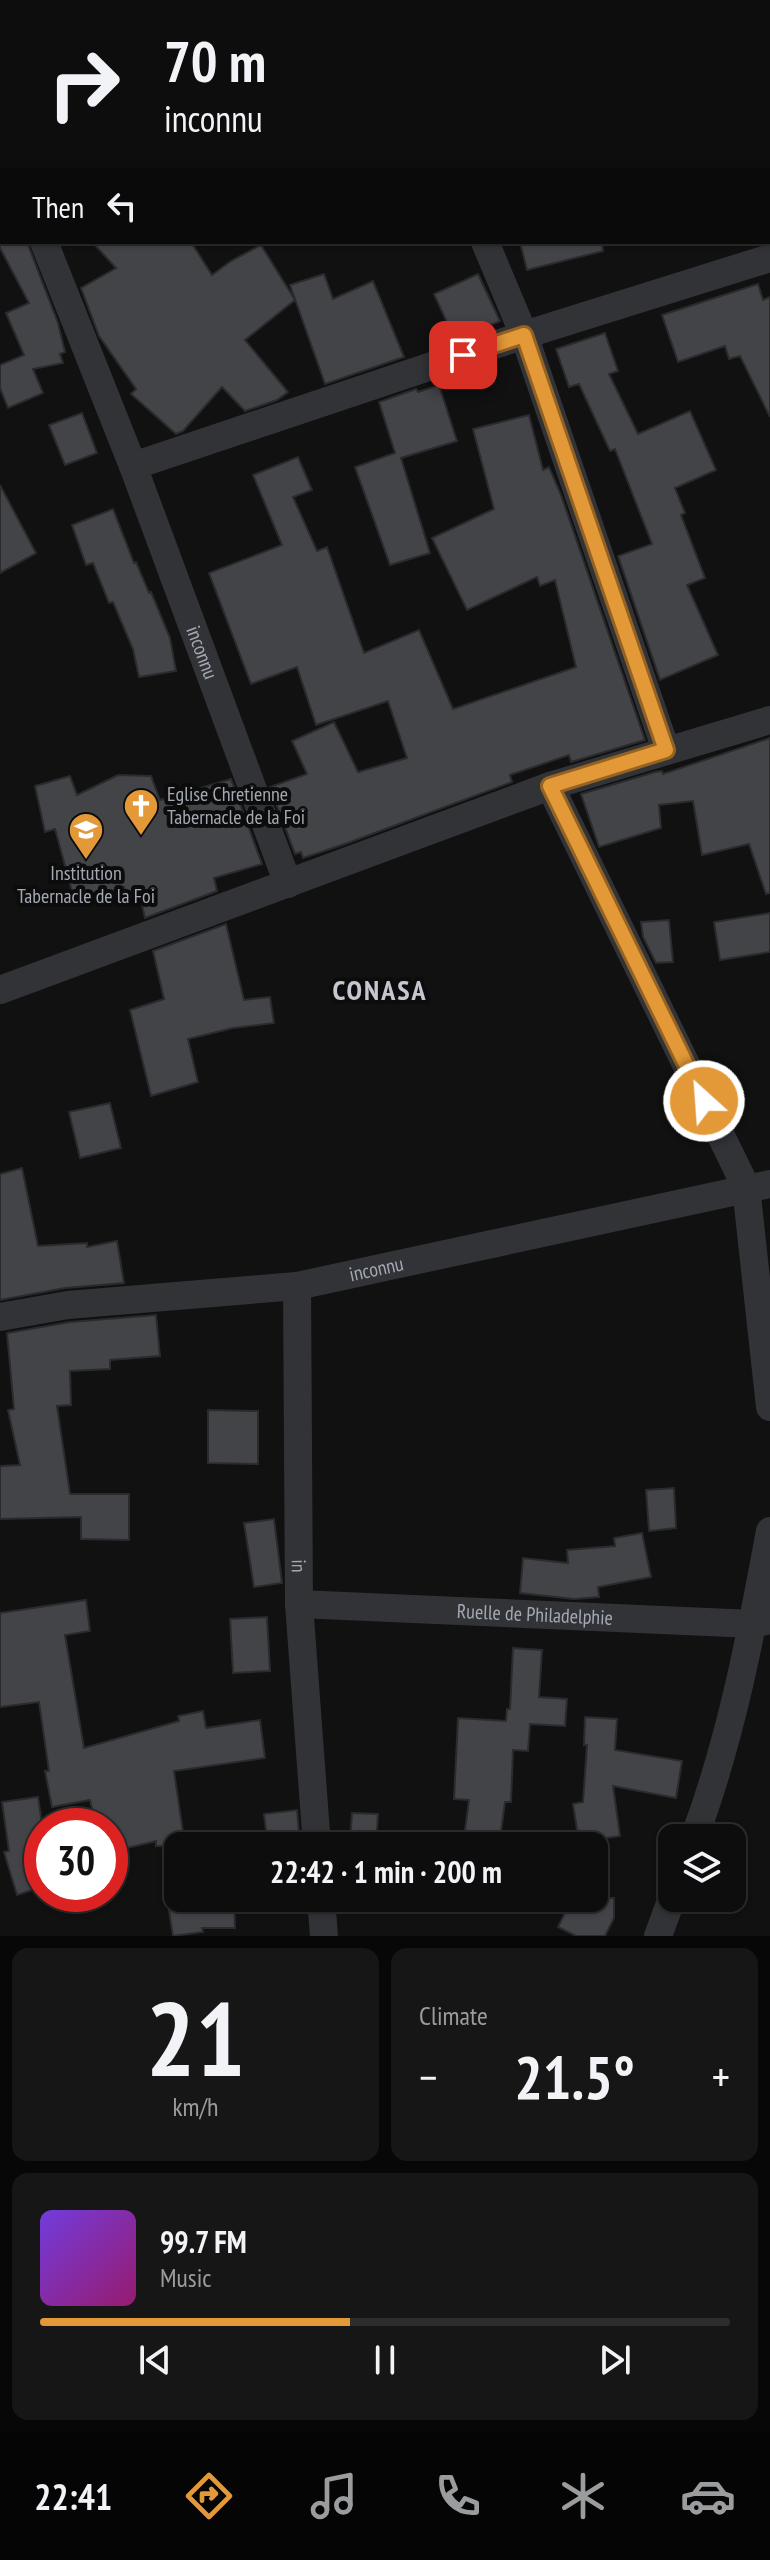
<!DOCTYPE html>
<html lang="en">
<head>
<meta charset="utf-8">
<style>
  :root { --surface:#0d0d0e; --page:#161617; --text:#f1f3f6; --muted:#9a9c9e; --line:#2d2d2e; --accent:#e39937 }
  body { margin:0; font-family:"PT Sans Narrow",sans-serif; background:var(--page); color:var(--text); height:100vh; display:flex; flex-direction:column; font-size:30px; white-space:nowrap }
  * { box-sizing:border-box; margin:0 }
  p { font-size:26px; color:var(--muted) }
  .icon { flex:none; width:44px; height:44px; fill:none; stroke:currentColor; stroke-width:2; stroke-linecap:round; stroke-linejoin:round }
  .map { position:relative; height:1936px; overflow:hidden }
  .panel { display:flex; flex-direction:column; gap:12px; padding:12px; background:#070708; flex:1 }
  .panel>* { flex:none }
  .hud { position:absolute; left:0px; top:0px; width:770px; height:244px; box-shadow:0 2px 6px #0004,0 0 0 2px var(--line); background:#0d0d0e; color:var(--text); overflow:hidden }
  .controls { position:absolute; left:658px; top:1824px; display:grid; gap:16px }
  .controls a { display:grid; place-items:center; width:88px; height:88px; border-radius:16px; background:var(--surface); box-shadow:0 2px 6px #0004,0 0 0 2px var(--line); font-size:40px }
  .speed { position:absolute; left:24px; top:1808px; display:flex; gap:16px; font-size:40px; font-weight:700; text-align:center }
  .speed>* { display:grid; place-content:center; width:104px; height:104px; border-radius:50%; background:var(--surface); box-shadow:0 2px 6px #0004,0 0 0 2px var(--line); line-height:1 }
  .speed .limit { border:12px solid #d22; background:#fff; color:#111 }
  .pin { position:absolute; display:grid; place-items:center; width:68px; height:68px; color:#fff; margin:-34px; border-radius:16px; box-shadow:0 4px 12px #0006 }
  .me { position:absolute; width:88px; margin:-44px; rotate:334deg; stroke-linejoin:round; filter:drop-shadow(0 0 6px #0008) }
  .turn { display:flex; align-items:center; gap:28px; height:168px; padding:0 32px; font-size:36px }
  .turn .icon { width:104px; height:104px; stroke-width:2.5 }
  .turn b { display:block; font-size:56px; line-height:68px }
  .then { display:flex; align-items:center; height:76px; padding:0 32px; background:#0003; gap:16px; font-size:30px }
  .big { font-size:60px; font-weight:700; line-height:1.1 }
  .panel .widget { flex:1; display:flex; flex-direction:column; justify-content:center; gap:12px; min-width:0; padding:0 28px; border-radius:16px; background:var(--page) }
  .panel .dial { align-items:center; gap:0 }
  .dial b { font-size:104px; line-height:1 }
  .song { display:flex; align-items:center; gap:24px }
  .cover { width:96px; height:96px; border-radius:12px; background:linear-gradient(135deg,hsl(260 70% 55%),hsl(320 70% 35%)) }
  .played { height:8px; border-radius:4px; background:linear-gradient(90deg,var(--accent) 45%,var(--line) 45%) }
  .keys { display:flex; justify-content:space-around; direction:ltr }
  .heat { display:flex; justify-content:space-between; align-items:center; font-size:44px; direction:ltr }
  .panel .tiles { flex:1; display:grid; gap:12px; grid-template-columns:1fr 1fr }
  .widget:last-child { grid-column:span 2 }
  .trip { position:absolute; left:164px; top:1832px; width:444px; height:80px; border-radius:16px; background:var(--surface); box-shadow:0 2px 6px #0004,0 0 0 2px var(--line); font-weight:700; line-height:80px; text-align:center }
  .tab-bar { display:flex; height:128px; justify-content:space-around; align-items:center; background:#050506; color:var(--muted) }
  .tab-bar .icon { width:56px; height:56px }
  .tab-bar .active { color:var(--accent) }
  .tab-bar b { font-size:36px; color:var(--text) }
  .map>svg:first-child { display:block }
</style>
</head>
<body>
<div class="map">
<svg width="770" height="1936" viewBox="0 0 770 1936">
  <rect width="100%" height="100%" fill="#111112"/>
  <path fill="#424448" stroke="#2b2b2e" stroke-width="2" d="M0 242H27L58 323 65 352 60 354 63 363 33 369 43 393 8 408 0 388V365L24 355 6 313 29 303 0 248Z
    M92 242H191L212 275 231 261 261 245 295 300 245 340 288 392 277 400 245 411 222 387 183 431 176 434 131 394 136 389 99 336 81 288 116 268Z
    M520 242H602L603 251 527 270Z
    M324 274 333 299 373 281 404 357 325 384 290 285Z
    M478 274 500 321 455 340 434 294Z
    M758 284 763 300 770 297V417L740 356 729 359 725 346 678 362 662 315Z
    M605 333 618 371 609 374 638 434 690 411 716 470 675 488 685 513 681 515 705 578 687 585 718 655 660 680 618 556 652 544 615 449 610 451 579 384 569 387 556 349Z
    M439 385 457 441 401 458 430 553 390 565 355 467 395 453 379 402 416 389 418 392Z
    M82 413 97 453 65 465 49 425Z
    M529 415 543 470 549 467 561 495 645 740 571 762 569 755 510 775 512 782 345 844 303 858 301 852 295 854 270 787 307 774 292 741 334 722 358 772 407 758 388 701 316 725 297 667 251 684 209 573 282 545 253 475 298 457 312 490 293 497 317 551 327 547 364 653 419 630 453 709 576 667 555 580 540 586 537 577 467 610 432 538 494 509 473 429Z
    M0 485 36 553 0 573Z
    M113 509 134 563 136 562 149 593 151 592 170 638 176 671 139 677 133 649 113 602 109 603 93 563 86 565 72 525Z
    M770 738V893L766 894 749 844 702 855 693 801 659 805 661 828 599 847 581 794 655 772 662 771 663 774Z
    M118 775 151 776 160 800 231 779 262 864 214 878 217 891 145 918 140 896 127 899 124 887 75 902 55 829 45 832 35 786 70 776 77 795Z
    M770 913V952L720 960 714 922Z
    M669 920 673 962 656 963 643 937 641 922Z
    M226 924 244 1000 270 997 274 1023 233 1028 188 1039 198 1082 151 1096 130 1010 164 999 153 951Z
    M110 1103 121 1148 80 1158 69 1112Z
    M22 1168 38 1246 87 1243V1247L117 1241 124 1283 65 1288 0 1300V1174Z
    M156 1315 160 1356 110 1360V1369L70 1371 71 1405 57 1406 70 1494H129V1540L81 1539V1517L0 1519V1466L20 1465 8 1410 14 1409 7 1333 70 1322Z
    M208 1410 258 1411V1464L208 1463Z
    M674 1488 676 1528 649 1531 646 1490Z
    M274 1519 282 1583 254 1587 244 1523Z
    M642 1533 651 1577 598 1587 599 1597 574 1599 520 1593 523 1558 568 1563 567 1550 615 1546 614 1538Z
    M86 1600 90 1631 65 1635 84 1748 179 1721 178 1716 203 1711 206 1728 260 1720 265 1758 174 1771 185 1846H156V1841L110 1852V1826H96L90 1800 52 1807 45 1771H49L39 1702 0 1707V1613Z
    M267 1617 270 1671 233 1673 230 1619Z
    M513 1648 542 1650 539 1697 567 1699 565 1726 530 1724 528 1751 513 1750 511 1802H505L499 1846H463L469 1800 454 1799 458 1718 506 1721 507 1709H510Z
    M585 1717 617 1719 615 1750 682 1761 676 1798 613 1786 620 1836 579 1842 573 1804 583 1802 587 1745H584Z
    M38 1797 42 1824V1887L17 1895 4 1852 9 1851 2 1802Z
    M297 1810 300 1846H268L264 1814Z
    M352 1813 378 1814 376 1845 350 1843Z
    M167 1898H234L235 1928H202L203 1932 173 1936Z
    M572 1898H614V1918L605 1936H576L558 1927Z"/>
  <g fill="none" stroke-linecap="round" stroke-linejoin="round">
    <g stroke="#323337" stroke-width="28">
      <path d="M385 0 386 2"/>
      <path d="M344 2 351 0"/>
      <path d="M0 108 2 107"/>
      <path d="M0 129 2 134"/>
      <path id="s1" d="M44 242 133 466 288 884"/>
      <path d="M485 242 524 335 666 750"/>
      <path d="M133 466 524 335 770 258"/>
      <path d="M550 786 746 1187 770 1407"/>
      <path d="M0 990 550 786 770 720"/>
      <path id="s2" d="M297 1286 299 1604 317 1846"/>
      <path id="s3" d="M0 1317 68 1305 297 1286 770 1184"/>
      <path id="s4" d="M299 1604 753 1624 770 1620"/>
      <path d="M694 1838C731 1740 751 1634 770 1531"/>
      <path d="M321 1898 324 1936"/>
      <path d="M658 1936 672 1898"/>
    </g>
  </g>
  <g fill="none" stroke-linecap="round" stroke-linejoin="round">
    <defs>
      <path id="route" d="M463 355 524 335 666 750 550 786 704 1101"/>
    </defs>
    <use href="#route" stroke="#946324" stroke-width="20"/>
    <use href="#route" stroke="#e39937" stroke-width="14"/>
  </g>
  <defs>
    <symbol id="church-pin" viewBox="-11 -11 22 30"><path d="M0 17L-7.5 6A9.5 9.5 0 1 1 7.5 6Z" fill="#e39937" stroke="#0c0c0d"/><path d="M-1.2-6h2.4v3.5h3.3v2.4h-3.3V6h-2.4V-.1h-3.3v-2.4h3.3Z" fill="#fff"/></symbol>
    <symbol id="school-pin" viewBox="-11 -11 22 30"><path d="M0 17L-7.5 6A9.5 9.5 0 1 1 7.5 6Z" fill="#e39937" stroke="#0c0c0d"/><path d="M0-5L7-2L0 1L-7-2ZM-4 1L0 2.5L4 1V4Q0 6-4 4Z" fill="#fff"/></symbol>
  </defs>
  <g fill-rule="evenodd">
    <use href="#church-pin" x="121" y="786" width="40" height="54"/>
    <use href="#school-pin" x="66" y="810" width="40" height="54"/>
  </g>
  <g text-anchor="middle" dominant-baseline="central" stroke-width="8" stroke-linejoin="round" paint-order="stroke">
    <g font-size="20" fill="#a3a9b2" stroke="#0c0c0d">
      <text stroke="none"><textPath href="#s1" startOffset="440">inconnu</textPath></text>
      <text stroke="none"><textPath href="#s3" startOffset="380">inconnu</textPath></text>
      <text stroke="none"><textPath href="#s2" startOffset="280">in</textPath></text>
      <text stroke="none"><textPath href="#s4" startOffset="236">Ruelle de Philadelphie</textPath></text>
    </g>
    <g font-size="20" fill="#a3a9b2" stroke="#0c0c0d" text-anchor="start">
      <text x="167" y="794">Eglise Chretienne<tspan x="167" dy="23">Tabernacle de la Foi</tspan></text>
      <text x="86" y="873" text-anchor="middle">Institution<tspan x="86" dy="23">Tabernacle de la Foi</tspan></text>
    </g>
    <g font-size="28" font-weight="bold" letter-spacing="2" fill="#c4c7ce" stroke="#0c0c0d">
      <text x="380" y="989">CONASA</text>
    </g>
  </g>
</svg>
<div class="controls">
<a><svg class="icon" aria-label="layers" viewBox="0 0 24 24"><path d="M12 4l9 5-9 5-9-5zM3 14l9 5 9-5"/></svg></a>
</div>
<div class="speed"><div class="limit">30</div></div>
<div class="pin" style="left:463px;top:355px;background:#d93025"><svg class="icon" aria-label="arrive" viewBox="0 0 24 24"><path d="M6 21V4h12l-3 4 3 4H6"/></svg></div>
<svg class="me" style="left:704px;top:1101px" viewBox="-20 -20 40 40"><circle r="17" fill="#e39937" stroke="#fff" stroke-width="3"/><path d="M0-11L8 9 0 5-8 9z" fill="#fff"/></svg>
<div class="trip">22:42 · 1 min · 200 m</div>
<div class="hud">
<div class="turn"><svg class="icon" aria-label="right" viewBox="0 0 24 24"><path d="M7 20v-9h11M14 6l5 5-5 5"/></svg><div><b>70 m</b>inconnu</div></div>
<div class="then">Then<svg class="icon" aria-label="left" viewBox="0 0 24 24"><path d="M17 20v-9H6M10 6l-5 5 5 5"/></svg></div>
</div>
</div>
<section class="panel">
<div class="tiles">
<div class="widget dial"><b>21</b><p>km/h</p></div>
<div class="widget"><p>Climate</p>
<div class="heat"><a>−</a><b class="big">21.5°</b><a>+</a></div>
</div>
<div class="widget">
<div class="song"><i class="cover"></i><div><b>99.7 FM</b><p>Music</p></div></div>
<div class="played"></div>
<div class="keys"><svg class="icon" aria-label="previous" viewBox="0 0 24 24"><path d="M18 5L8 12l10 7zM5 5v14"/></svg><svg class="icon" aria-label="pause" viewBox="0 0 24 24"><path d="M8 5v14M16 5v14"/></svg><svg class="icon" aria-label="next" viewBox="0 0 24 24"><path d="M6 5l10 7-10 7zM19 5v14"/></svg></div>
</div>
</div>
</section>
<nav class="tab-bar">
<b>22:41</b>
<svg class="icon active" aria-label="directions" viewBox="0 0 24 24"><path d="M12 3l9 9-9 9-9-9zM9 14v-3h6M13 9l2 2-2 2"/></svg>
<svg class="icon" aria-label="music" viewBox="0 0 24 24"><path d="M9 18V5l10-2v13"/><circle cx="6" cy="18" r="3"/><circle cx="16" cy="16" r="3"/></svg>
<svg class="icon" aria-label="phone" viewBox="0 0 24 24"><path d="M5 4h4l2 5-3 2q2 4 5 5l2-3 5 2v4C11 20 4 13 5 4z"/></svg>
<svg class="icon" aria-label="climate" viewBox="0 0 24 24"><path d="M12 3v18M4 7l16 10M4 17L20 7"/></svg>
<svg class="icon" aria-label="car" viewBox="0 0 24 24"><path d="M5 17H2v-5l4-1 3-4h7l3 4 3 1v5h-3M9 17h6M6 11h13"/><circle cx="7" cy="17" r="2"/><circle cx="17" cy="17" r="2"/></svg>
</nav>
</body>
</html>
